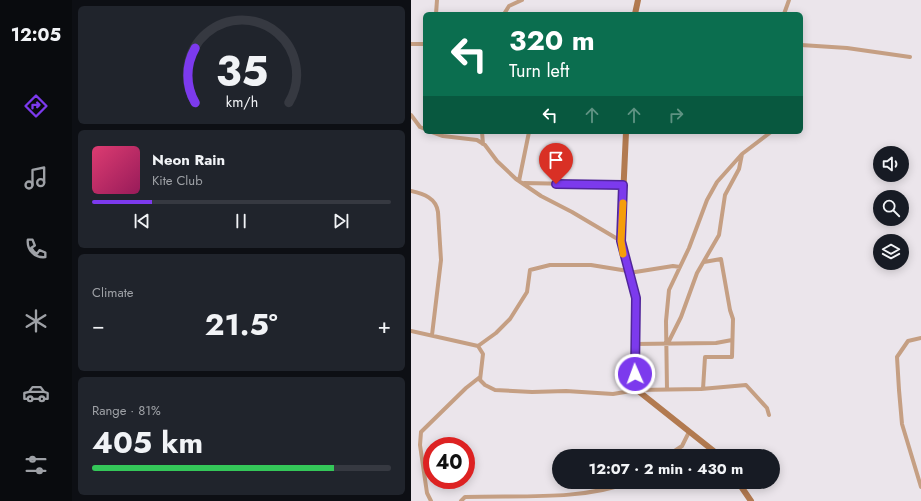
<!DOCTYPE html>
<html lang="en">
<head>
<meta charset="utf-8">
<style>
  :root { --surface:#171b24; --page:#20242c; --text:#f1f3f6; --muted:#9ea1a6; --line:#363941; --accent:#7c3aed }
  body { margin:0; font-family:Jost,sans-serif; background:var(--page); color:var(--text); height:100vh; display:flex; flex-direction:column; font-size:15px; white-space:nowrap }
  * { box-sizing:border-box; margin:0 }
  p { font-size:13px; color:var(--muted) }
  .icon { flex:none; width:22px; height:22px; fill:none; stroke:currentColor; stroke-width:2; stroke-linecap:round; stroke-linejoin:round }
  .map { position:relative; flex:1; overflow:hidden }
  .side { display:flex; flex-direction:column; gap:6px; padding:6px; background:#0d0f14; width:339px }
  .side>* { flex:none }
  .banner { position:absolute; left:12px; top:12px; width:380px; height:122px; border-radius:6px; box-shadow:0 2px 10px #0003; background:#0b6e4f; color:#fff; overflow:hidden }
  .controls { position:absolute; left:462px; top:146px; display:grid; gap:8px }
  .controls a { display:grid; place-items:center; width:36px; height:36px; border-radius:50%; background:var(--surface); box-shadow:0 2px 10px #0003; font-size:20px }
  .speed { position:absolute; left:12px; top:437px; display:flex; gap:8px; font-size:20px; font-weight:700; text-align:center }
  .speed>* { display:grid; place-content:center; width:52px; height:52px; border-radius:50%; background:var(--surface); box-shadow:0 2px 10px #0003; line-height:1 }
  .speed .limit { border:6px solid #d22; background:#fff; color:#111 }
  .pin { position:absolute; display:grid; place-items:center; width:34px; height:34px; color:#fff; margin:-41px -17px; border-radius:50% 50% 50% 0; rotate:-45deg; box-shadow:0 0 4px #0007 }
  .pin .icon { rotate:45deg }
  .me { position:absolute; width:44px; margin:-22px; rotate:358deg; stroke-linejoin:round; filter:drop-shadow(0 0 3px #0008) }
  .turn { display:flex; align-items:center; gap:14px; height:84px; padding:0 20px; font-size:18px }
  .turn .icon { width:52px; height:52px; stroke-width:2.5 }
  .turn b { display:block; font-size:28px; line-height:34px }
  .lanes { display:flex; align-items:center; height:38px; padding:0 20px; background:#0003; justify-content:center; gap:20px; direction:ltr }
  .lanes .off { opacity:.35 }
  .big { font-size:30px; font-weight:700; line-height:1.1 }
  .side .tile { flex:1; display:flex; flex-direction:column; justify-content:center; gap:6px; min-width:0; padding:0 14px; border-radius:6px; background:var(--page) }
  .side .dial { align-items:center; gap:0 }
  .dial svg { height:104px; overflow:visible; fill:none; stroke:var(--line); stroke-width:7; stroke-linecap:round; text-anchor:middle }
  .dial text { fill:var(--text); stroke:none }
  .song { display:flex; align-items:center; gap:12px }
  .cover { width:48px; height:48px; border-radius:6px; background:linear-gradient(135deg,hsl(340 70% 55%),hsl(330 70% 35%)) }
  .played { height:4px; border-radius:2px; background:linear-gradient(90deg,var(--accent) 20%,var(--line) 20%) }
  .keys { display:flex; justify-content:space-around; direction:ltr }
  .heat { display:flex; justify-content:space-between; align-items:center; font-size:22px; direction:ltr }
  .charge { height:6px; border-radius:3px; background:linear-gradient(90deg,#34c759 81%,var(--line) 0) }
  .trip { position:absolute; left:141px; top:449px; width:228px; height:40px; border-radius:20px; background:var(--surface); box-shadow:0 2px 10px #0003; font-weight:700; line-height:40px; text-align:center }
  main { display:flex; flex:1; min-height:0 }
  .tabs { display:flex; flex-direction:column; width:72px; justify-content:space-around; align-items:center; background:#090b0e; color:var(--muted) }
  .tabs .icon { width:28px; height:28px }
  .tabs .selected { color:var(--accent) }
  .tabs b { font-size:18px; color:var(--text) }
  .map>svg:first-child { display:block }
</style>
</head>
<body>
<main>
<nav class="tabs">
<b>12:05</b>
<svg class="icon selected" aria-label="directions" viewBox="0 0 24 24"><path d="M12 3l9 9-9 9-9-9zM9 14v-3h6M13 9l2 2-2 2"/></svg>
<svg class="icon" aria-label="music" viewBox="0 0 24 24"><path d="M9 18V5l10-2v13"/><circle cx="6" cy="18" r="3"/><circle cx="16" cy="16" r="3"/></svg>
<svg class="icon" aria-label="phone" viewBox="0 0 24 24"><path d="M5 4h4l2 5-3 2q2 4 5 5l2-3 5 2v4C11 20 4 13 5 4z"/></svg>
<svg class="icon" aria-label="climate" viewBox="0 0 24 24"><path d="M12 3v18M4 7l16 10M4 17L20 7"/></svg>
<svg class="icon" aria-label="car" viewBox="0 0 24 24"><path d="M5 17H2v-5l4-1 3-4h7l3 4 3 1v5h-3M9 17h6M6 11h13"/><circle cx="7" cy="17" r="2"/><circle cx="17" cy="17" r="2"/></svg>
<svg class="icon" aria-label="filters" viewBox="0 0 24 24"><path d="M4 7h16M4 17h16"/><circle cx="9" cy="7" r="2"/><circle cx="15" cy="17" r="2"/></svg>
</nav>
<section class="side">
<div class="tile dial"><svg viewBox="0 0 100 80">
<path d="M14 69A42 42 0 1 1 86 69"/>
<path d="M14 69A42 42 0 0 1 14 27" stroke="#7c3aed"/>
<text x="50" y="56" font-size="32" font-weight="700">35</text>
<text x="50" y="72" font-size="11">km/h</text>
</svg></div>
<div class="tile">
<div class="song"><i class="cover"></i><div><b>Neon Rain</b><p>Kite Club</p></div></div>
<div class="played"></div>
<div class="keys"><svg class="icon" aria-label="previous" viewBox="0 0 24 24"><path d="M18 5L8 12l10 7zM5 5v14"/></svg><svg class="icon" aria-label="pause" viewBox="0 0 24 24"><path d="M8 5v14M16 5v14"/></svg><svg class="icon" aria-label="next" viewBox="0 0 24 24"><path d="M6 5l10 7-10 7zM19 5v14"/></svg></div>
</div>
<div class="tile"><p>Climate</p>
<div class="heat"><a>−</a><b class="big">21.5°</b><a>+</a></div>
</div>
<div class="tile"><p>Range · 81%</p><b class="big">405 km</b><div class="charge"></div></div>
</section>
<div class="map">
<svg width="510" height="501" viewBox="0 0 510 501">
  <rect width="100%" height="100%" fill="#ebe5eb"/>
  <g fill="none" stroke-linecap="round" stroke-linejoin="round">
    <path stroke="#c59f83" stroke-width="4" d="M25 14 26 0
      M93 14 98 6 111 0
      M373 14 378 0
      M0 44H14
      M390 45 436 48 499 57
      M0 115 9 127 14 129
      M21 132 32 136 66 140 74 145 86 161 105 179 130 196 161 212 210 241
      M71 132 72 144
      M108 181 118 132
      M113 183 213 185
      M0 191C13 194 25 198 27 212L30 260 21 335
      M218 273 262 266 269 267
      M0 331 67 346 72 354 69 380 74 385 84 390 121 392 155 391 202 394 226 390 290 389 335 385 356 408 358 415
      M510 338 497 341 486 357 488 390 491 424 510 487
      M257 343 270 317 286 273 308 235 314 195 328 169 331 154 360 132
      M224 344 305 343 321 340
      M67 346 85 333 99 319 116 292 119 270 139 265H180L217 271
      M292 389 294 357H321L322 319 319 310 310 259 293 262
      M256 390 255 321 258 290 278 248 296 200 306 182 331 154
      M256 456 271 446 278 432
      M20 501 16 493 9 445 10 432 55 388 69 377
      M50 501 54 497C108 495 168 501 220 482"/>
    <path stroke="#b27a50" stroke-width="6" d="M224 14 227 0
      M215 132 210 241 225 298 223 362 226 390 309 456
      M327 482 340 501"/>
  </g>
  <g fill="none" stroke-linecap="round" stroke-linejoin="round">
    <defs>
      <path id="route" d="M145 184 212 185 210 241 225 298 224 374"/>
    </defs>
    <use href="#route" stroke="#51269a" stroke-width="10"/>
    <use href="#route" stroke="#7c3aed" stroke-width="7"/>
    <path stroke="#f59e0b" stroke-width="7" d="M212 203 210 241 212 254"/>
  </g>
</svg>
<div class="controls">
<a><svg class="icon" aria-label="sound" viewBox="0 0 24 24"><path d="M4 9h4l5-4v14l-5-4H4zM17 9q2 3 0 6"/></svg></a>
<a><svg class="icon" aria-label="search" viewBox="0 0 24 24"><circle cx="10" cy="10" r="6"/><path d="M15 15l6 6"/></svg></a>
<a><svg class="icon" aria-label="layers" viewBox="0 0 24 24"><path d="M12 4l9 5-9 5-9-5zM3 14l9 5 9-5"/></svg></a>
</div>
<div class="speed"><div class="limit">40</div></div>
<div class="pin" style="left:145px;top:184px;background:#d93025"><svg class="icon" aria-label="arrive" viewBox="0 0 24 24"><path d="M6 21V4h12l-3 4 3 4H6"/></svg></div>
<svg class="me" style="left:224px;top:374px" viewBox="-20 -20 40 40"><circle r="17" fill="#7c3aed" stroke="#fff" stroke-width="3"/><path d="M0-11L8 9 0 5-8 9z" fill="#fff"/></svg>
<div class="trip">12:07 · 2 min · 430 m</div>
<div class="banner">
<div class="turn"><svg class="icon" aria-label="left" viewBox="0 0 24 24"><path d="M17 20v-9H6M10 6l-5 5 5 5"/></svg><div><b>320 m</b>Turn left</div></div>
<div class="lanes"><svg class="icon" aria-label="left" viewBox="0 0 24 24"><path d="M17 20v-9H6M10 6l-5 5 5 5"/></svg><svg class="icon off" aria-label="ahead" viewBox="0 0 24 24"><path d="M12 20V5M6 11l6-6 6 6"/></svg><svg class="icon off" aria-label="ahead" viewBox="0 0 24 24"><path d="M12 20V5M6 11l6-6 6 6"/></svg><svg class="icon off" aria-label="right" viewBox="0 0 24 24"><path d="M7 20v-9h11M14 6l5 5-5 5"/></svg></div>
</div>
</div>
</main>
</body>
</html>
